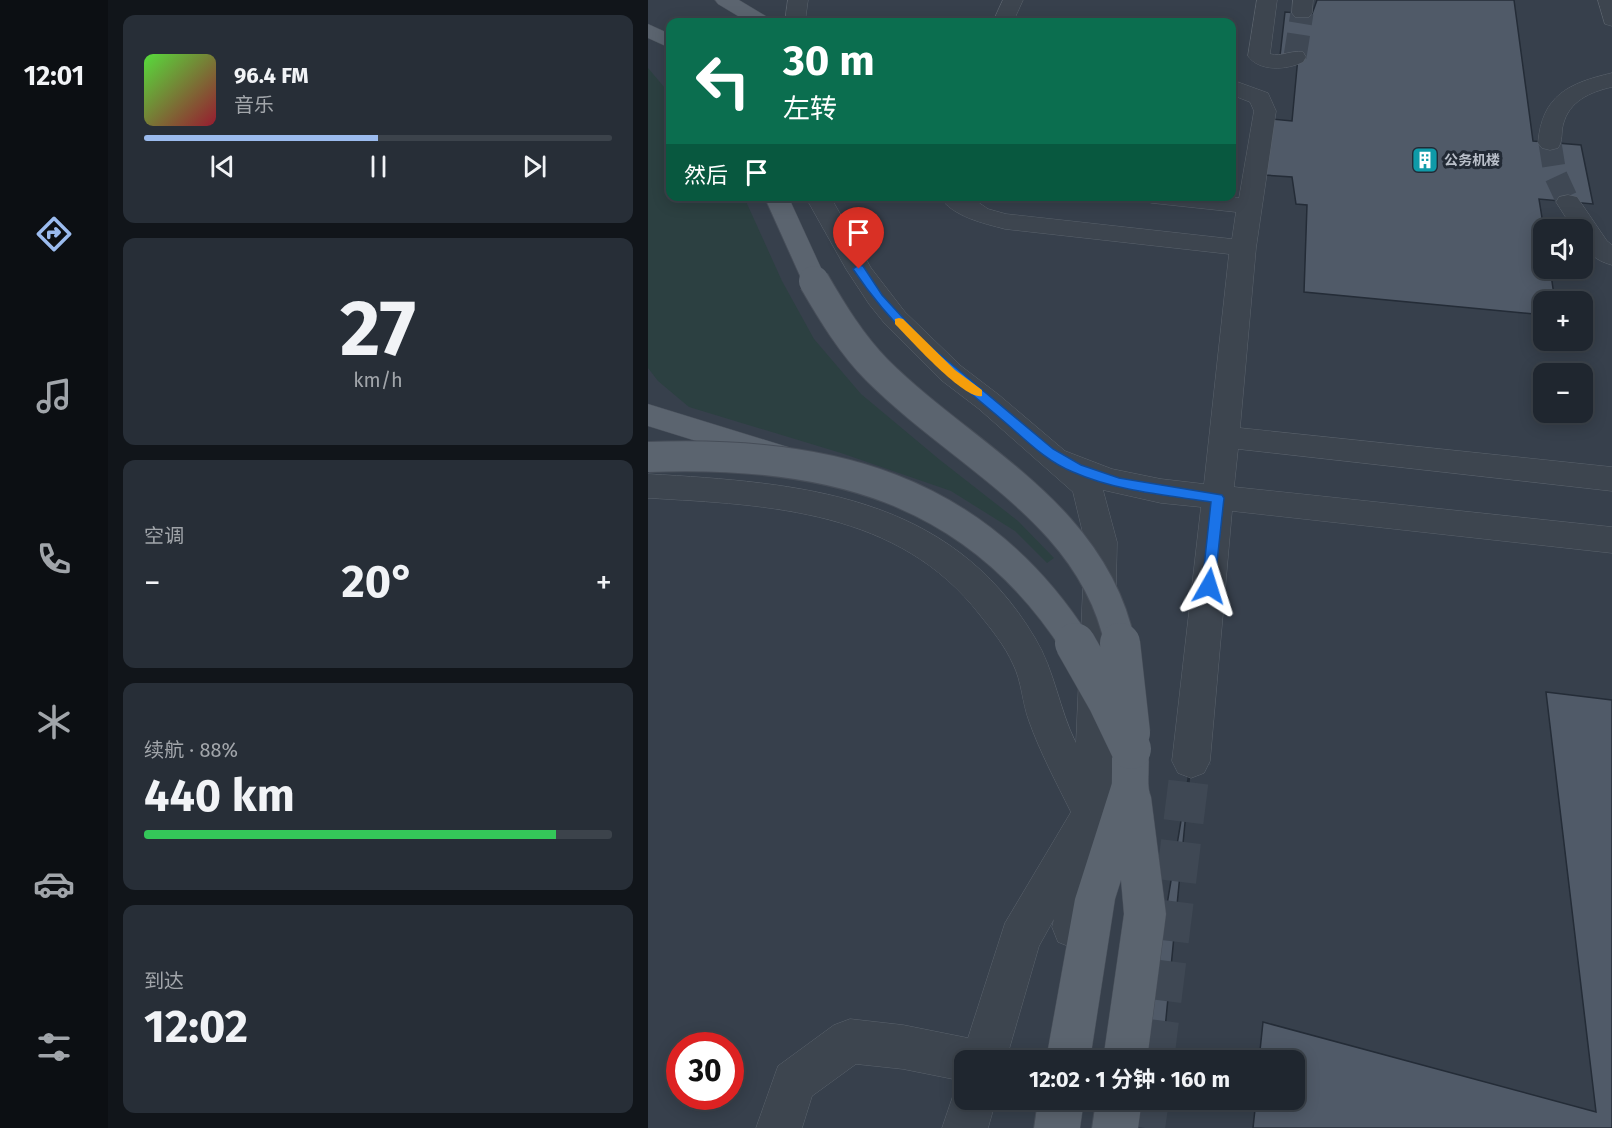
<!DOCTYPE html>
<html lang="zh">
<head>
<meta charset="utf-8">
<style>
  :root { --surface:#1f262f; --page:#272e37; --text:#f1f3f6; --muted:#a1a5aa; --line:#3c434b; --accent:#9bbbee }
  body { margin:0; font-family:"Fira Sans","Noto Sans SC",sans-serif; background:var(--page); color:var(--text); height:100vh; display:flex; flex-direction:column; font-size:22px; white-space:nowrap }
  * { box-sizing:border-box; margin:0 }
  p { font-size:20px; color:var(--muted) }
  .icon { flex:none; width:33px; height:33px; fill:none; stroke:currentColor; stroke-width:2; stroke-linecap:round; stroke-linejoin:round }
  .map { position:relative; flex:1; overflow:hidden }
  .sheet { display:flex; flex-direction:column; gap:15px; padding:15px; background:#11151a; width:540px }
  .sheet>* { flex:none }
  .hud { position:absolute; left:18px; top:18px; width:570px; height:183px; border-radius:12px; box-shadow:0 3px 15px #0003,0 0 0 2px var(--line); background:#0b6e4f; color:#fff; overflow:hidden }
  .fabs { position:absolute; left:885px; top:219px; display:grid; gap:12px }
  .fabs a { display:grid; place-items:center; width:60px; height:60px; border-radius:12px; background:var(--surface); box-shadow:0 3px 15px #0003,0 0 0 2px var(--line); font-size:30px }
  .speed { position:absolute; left:18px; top:1032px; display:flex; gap:12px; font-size:30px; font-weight:700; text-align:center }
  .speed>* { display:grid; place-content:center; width:78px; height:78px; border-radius:50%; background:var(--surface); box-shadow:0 3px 15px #0003,0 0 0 2px var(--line); line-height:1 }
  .speed .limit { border:9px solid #d22; background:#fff; color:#111 }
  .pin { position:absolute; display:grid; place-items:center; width:51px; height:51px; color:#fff; margin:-62px -26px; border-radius:50% 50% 50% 0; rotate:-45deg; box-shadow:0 0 6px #0007 }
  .pin .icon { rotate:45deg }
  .me { position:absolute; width:66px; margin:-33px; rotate:6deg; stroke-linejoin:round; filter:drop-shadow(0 0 4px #0008) }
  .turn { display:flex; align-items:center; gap:21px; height:126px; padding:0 18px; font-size:27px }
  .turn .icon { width:78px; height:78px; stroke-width:2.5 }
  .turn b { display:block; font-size:42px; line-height:51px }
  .then { display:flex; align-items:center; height:57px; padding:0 18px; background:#0003; gap:12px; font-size:22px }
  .big { font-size:45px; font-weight:700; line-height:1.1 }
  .sheet .tile { flex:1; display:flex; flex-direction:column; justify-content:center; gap:9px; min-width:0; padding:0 21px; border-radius:12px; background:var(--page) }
  .sheet .dial { align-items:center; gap:0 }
  .dial b { font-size:78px; line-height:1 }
  .song { display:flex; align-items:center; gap:18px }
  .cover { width:72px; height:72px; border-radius:9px; background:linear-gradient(135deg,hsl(110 70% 55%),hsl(350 70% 35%)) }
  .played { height:6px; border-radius:3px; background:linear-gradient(90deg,var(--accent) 50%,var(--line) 50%) }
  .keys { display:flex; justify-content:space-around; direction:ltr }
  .heat { display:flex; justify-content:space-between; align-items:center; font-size:33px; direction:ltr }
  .charge { height:9px; border-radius:4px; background:linear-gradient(90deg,#34c759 88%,var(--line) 0) }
  .trip { position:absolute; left:306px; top:1050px; width:351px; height:60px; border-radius:12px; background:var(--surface); box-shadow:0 3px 15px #0003,0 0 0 2px var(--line); font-weight:700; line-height:60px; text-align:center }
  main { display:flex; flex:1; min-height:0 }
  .menu { display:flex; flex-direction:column; width:108px; justify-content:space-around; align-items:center; background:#0c0f13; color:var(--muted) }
  .menu .icon { width:42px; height:42px }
  .menu .selected { color:var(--accent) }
  .menu b { font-size:27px; color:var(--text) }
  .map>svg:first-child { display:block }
</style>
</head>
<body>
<main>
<nav class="menu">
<b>12:01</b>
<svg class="icon selected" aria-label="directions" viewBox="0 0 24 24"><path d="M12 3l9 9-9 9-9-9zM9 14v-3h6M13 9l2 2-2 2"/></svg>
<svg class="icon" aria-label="music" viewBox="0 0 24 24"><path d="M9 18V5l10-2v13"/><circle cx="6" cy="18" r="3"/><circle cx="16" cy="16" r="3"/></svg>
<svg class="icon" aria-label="phone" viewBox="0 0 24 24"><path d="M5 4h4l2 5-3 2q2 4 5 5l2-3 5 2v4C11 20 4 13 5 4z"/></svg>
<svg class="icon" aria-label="climate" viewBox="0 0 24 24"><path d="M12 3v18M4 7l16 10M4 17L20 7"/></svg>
<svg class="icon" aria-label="car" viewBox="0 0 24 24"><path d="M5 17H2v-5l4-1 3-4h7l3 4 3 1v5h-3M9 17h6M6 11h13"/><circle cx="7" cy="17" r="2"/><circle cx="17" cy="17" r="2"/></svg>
<svg class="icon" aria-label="filters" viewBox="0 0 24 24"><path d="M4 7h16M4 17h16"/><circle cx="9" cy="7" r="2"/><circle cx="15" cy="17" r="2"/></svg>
</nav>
<section class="sheet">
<div class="tile">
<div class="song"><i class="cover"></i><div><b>96.4 FM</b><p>音乐</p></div></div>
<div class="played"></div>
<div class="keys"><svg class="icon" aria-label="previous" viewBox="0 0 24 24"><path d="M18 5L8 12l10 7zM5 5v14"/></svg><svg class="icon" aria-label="pause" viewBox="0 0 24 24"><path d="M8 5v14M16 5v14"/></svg><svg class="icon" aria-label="next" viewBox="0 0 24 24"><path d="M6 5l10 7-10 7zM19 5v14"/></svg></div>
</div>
<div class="tile dial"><b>27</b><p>km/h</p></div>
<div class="tile"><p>空调</p>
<div class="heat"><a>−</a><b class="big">20°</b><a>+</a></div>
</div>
<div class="tile"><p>续航 · 88%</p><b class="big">440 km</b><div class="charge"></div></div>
<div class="tile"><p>到达</p><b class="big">12:02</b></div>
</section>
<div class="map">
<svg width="964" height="1128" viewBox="0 0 964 1128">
  <rect width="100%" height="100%" fill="#29333f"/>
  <path fill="#37404c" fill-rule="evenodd" d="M0 0H964V1128H0ZM22 22H584V196H22ZM896 230H934V268H896ZM896 302H934V340H896ZM896 374H934V412H896ZM32 1046H82V1096H32ZM316 1060H646V1100H316Z"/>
  <path fill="#2c4041" d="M0 68 22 94V196L96 197 134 281 166 339 213 394 292 460 370 521 406 558 399 563 367 531 303 491 193 453 41 407 10 381 0 368Z"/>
  <path fill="#505a68" stroke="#242c37" stroke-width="1.5" d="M669 0H866L885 141 933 145 945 204 891 199 896 230V268H902L907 302H896V315L656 292 659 205 648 204 644 177 616 175 624 119 644 121 650 57 632 56 637 12 664 14Z
    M898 692 964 700V1128H605L608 1100H646V1060H611L615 1022 948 1112Z
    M543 761 514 1060H493Z
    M486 1100H510L507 1128H481Z"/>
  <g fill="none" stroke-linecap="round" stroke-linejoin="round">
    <path stroke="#3f4854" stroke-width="23" stroke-dasharray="23 11" stroke-linecap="butt" d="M647 57 654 13
      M902 143 907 174 920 202"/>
    <path stroke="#3f4854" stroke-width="40" stroke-dasharray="40 20" stroke-linecap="butt" d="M506 1060 543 761
      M497 1128 501 1100"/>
    <defs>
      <path id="minor" d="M140 0H160L157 22H137Z
        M355 0H375L365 22H345Z
        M609 0H629L622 54C634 57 642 50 655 52L658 57 655 62C639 70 611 72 600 56Z
        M645 0H665L664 13 661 17H647L644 13Z
        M950 0H964V26L957 24Z
        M964 73V87C942 92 921 101 915 125 913 133 915 141 910 148L902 150 894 148 890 143C894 95 921 83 964 73Z
        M584 80 620 93 628 111 608 248 592 428 964 467V491L590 449 586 487 964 527V553L584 511 562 761 556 773 543 778 530 773 524 761 553 507 513 503 455 490 469 542 463 813 446 927 440 942 425 948 410 942 404 927 406 919 391 946 358 1060H316V1100H348L340 1128H294L309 1084 315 1081 255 1069 208 1064 164 1096 154 1128H108L130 1066 186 1025 202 1019 255 1025 320 1038 357 923 423 812C408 782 392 752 381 721 374 702 374 682 365 664 357 646 344 630 332 615 251 510 122 505 0 498V474C152 483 301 493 387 638 407 671 411 709 428 743L437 542 425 492 331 409 293 380 237 324 221 304 198 269 157 196H182L223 268 257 312 313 366 351 395 417 451 464 469 513 479 556 484 581 254 357 229C335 223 305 217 291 196H321L340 209 358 214 584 239 588 212 504 203 495 201 492 196 591 198 606 111 602 102 584 95Z
        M920 195 929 197 959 241 964 245V265C945 260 934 249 934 230H926L908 202 911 197Z"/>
      <path id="major" d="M67 0H91L121 18 124 22H100L70 4Z
        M0 24 22 34V48L0 38Z
        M116 196H140L179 281 175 287 166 289 157 287Z
        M0 404 143 448 147 456 143 464 132 467 0 426Z
        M483 732 496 737C506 758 496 781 503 797L518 914 499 1060H455L476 914 473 880 467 899 442 1060H398L427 899 464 783V749L470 737Z
        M390 1100H436L432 1128H386Z
        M448 1100H494L490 1128H444Z"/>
    </defs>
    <use href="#minor" stroke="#5b636d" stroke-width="1"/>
    <use href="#major" stroke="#474e59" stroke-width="1"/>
    <use href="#minor" fill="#3d454f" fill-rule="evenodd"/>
    <use href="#major" fill="#5b646f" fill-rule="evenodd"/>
    <defs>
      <path id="major-bridge-far1" d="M166 281C184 312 204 345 229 370 316 457 445 513 472 644
        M0 457C177 450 327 486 428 644"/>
      <path id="major-bridge" d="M427 643 460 701 483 749
        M472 643 482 733"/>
    </defs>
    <use href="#major-bridge-far1" stroke="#474e59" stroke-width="32" stroke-linecap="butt"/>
    <use href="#major-bridge" stroke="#474e59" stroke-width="41" stroke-linecap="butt"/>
    <use href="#major-bridge-far1" stroke="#5b646f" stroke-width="30"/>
    <use href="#major-bridge" stroke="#5b646f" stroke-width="40"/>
  </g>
  <path fill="#1a73e8" stroke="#114b97" stroke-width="1.5" d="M211 265 215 266 234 295 277 342 405 449 433 465 471 478 574 495 576 498 566 590H556L554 586 563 502C517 495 468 491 425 472 397 461 375 437 352 418 295 370 247 332 205 269Z"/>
  <path fill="#f59e0b" d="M251 318 255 319 307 370 334 390V396C316 400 261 338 247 324V319Z"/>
  <defs>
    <symbol id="building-square" viewBox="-11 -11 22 22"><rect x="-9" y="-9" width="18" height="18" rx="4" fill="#0f9aa8" stroke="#222a35"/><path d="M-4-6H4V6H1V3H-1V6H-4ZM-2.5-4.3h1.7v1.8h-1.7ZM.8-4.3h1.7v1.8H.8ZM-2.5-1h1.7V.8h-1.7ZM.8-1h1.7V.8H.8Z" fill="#fff"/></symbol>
  </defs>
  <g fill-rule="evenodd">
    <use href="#building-square" x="762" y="145" width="30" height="30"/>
  </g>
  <g text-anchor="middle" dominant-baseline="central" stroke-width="6" stroke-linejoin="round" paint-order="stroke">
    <g font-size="14" font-weight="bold" fill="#bac0ca" stroke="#222a35" text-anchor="start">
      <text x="796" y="160">公务机楼</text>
    </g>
  </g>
</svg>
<div class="fabs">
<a><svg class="icon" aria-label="sound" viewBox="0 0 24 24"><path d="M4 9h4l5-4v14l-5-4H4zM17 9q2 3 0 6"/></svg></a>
<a>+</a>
<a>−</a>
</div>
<div class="speed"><div class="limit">30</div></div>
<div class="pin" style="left:211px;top:269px;background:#d93025"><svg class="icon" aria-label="arrive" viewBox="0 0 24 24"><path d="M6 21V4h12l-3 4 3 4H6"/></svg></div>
<svg class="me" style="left:561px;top:586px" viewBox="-20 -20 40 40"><path d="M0-17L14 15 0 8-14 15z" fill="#1a73e8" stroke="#fff" stroke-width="4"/></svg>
<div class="trip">12:02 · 1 分钟 · 160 m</div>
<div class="hud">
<div class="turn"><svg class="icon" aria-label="left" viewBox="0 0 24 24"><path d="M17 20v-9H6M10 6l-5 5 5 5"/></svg><div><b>30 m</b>左转</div></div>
<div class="then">然后<svg class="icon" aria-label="arrive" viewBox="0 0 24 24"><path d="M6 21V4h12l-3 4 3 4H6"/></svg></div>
</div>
</div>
</main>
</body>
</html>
